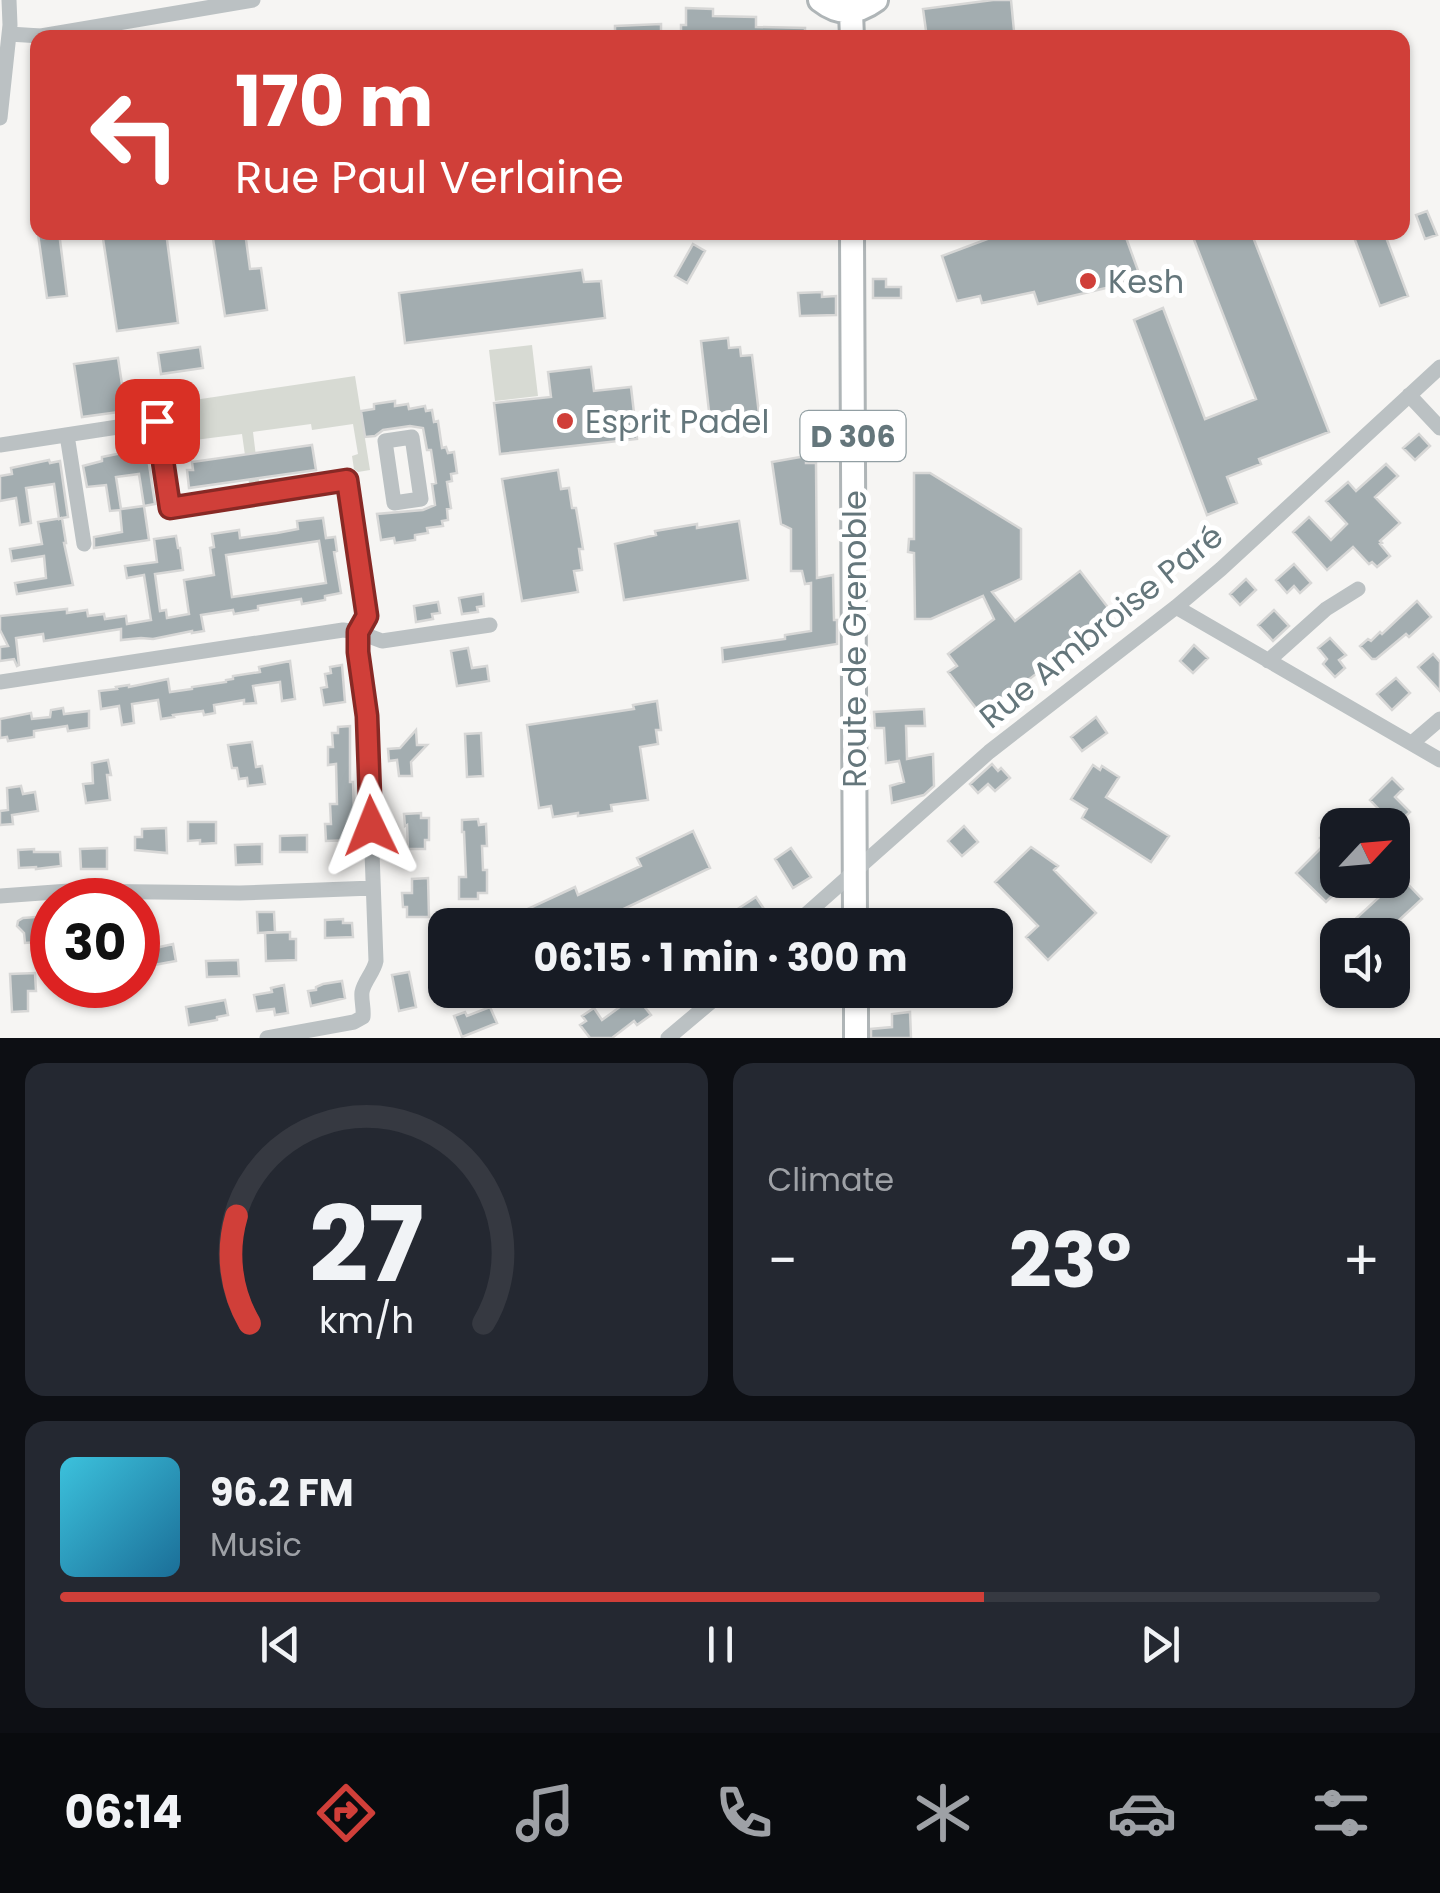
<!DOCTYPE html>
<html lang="en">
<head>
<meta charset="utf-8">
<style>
  :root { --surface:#171b24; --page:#242831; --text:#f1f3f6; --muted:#9ea1a6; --line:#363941; --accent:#d03f39 }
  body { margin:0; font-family:Poppins,sans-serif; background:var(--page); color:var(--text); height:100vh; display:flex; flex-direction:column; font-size:38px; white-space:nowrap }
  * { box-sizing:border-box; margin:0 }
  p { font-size:32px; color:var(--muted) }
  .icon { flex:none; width:55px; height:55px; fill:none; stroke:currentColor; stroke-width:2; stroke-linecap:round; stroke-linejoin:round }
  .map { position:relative; height:1038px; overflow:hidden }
  .sheet { display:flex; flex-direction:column; gap:25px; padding:25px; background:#0d0f14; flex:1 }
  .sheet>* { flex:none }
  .banner { position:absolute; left:30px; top:30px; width:1380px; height:210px; border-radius:20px; box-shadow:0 2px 8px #0004; background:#d03f39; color:#fff; overflow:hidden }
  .needle { width:65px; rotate:64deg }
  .buttons { position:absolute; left:1320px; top:808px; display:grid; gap:20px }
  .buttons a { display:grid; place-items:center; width:90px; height:90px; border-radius:20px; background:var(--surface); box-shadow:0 2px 8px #0004; font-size:50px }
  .speed { position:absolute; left:30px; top:878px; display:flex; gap:20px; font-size:50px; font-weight:700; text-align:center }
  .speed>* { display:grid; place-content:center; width:130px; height:130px; border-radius:50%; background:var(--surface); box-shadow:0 2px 8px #0004; line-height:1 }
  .speed .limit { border:15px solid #d22; background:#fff; color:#111 }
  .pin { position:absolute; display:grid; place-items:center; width:85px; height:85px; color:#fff; margin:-42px; border-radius:20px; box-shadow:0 5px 15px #0006 }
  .me { position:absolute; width:110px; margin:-55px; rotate:358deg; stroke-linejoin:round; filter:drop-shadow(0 0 8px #0008) }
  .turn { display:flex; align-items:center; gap:35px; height:210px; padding:0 40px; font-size:45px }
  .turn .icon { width:130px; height:130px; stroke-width:2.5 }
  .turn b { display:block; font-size:70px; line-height:85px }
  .big { font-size:75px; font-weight:700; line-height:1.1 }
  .sheet .card { flex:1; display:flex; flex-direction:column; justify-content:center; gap:15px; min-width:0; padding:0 35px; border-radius:20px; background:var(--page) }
  .sheet .dial { align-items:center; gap:0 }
  .dial svg { height:260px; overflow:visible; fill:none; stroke:var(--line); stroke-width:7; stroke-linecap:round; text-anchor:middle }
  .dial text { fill:var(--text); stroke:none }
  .song { display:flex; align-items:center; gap:30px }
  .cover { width:120px; height:120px; border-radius:15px; background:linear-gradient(135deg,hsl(190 70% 55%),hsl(200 70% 35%)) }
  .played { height:10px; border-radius:5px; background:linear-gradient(90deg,var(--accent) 70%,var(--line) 70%) }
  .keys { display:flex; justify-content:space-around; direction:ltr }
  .heat { display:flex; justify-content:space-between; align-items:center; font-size:55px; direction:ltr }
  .sheet .tiles { flex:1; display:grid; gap:25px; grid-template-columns:1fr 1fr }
  .card:last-child { grid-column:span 2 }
  .trip { position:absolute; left:428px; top:908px; width:585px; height:100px; border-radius:20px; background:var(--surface); box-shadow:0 2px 8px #0004; font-weight:700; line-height:100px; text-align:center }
  .tabs { display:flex; height:160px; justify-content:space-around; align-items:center; background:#090b0e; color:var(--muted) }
  .tabs .icon { width:70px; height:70px }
  .tabs .on { color:var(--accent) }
  .tabs b { font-size:45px; color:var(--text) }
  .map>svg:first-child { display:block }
</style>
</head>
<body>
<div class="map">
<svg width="1440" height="1038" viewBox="0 0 1440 1038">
  <rect width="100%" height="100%" fill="#f6f5f3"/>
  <path fill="#d7dad3" d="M532 345 538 396 495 401 489 350Z
    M355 376 370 470 358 472 354 469 352 456 358 454 353 424 312 430 311 424 253 432 260 489 250 491 242 434 179 442 174 403Z"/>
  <path fill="#a3adb0" stroke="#d7d7d6" stroke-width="2.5" fill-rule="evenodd" d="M993 0H1011L1014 31 954 38H927L923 9Z
    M686 8 713 9V16L756 17V27L805 28V38H681V25H686Z
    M661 24V38H615V26Z
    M1427 211 1437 235 1425 239 1416 215Z
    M59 232 67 296 47 298 38 234Z
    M102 232H166L178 323 117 331Z
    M212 232H245L250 269 261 268 267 310 225 316Z
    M1006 232H1124L1140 276 1106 288 1038 304 1034 292 982 303 980 296 957 301 942 256Z
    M1191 232H1251L1329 432 1259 459 1261 464 1227 477 1237 503 1207 515 1134 320 1163 308 1205 419 1256 399Z
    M1352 232H1384L1408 296 1380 306Z
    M693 244 705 251 687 283 675 276Z
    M582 270 584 282 601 281 605 318 405 343 399 293Z
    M873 279H886V287H901V298H873Z
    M822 292V297L836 296V315L800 316 798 293Z
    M728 338 729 348 740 347 741 356 752 355 759 414 710 420 701 341Z
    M200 347 203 368 161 374 158 353Z
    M118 358 126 411 82 417 74 364Z
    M591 367 594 391 631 387 637 439 500 454 494 403 551 397 548 372Z
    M395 401V406L408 404 409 409 425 406 426 411 432 410 434 422 438 421 442 448 446 447 448 453 454 452 457 473 451 474 452 481 447 482 451 508 447 509 448 520 442 521 443 526 427 528 428 533 415 535V540L395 543 394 538 381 540 377 514 423 510 435 505 432 484 436 483 431 450H427L423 428 410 426 383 430 375 436 365 437 361 411 374 409V404Z
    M1419 434 1430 446 1415 460 1403 448Z
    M312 445 316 470 189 488 187 470H193L192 462Z
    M137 450 138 452 147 451 155 504 144 506 139 474 116 477 121 509 144 506 149 540 94 548V537L122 532 120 510 110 511 106 485 87 487 83 466 102 461V457Z
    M806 456V463H816L817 578 833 575 834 620H837V644L723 662 722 648 785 639V635L811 631V583L805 584 802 571H791V529L781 524 772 462Z
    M49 460 50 463 60 461 68 517 62 518 66 543H64L73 585 17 594 15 583 46 578 44 556 12 561 10 549 42 544 38 522 62 518 59 519 54 484 26 488 31 523 20 525 16 498 0 501V476L12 474 11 468Z
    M1386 464 1398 476 1375 497 1400 523 1380 541 1382 543 1380 544 1390 556 1377 567 1372 562 1369 564 1353 547 1327 570 1293 532 1309 517 1331 540 1347 524 1326 501 1348 482 1356 491Z
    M558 470 561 489 569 488 572 508H576L583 549H579L582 570 574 571 578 592 522 601 502 479Z
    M914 473H930L1021 529V579L992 592 1015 621 1080 571 1113 614 982 716 948 672 957 666 948 654 994 619 983 596 931 619H915L914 553 908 552 909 539H914Z
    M323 518 326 538 335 537 337 551 334 552 341 593 325 596V600L302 604 301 599 258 606V610L234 614 233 610 201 615 204 631 192 633V631L153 639 141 638 121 640V629L44 641 43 634 16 638 19 665 17 666 14 659 0 661V647L8 646 0 630V616L67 609V613L87 610 88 616 104 614 105 619 126 616 127 624 151 620 144 575 127 578 125 566 157 562 154 539 176 536 178 548H180L183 570 155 574 160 611 166 610 167 618 189 614 184 580 214 575 210 548 214 547 212 534 239 530 240 538 277 533 298 529 297 521ZM319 541 326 583 232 597 226 555Z
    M739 521 748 580 624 600 615 544 656 535 655 531 697 524V528Z
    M1294 564 1311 583 1300 593 1294 586 1287 593 1276 580Z
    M1246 579 1256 590 1240 605 1230 594Z
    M483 594 484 606 477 607 478 612 462 614 459 598Z
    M1417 601 1431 617 1409 637 1406 634 1376 659H1372L1360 646 1368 639 1371 641 1380 632 1382 634Z
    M438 602 440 613 432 614 433 619 416 622 414 606Z
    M1274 610 1289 626 1273 641 1258 625Z
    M1330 638 1346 655 1339 660 1345 668 1335 677 1323 664 1327 659 1318 648Z
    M1194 645 1208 658 1193 673 1180 661Z
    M468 648 472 668 487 666 489 681 457 686 451 651Z
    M1433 654 1440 662V691L1418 667Z
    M290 661 295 699 282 701 280 682 253 686 256 703 244 704V700L214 705 215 713 204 715 203 711 173 715 174 717 161 719 158 700 132 704 134 723 122 725 119 706 101 709 99 691 117 689 116 687 129 685V687L168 679 170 692 192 689V687L226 682V680L233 679V676L260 672 259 667Z
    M342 665 345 702 324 705 321 688 327 687 325 674 331 673 330 667Z
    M1396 678 1410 693 1392 710 1377 694Z
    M657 701 661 730H656L658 744 640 747 648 800 611 805 612 811 578 816V813L553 817 551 806 539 808 527 725 634 709 633 705Z
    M63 708 64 714 89 711V728L68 731 67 726 54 728 34 731V737L8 741 7 737 0 738V719L31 713 32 719 50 717 51 710Z
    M924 709 925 726H906L907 759 933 754 934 786 924 795 892 803 890 786 904 782 899 761 886 763 884 728H875L874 712Z
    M1096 717 1107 733 1082 751 1071 737Z
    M350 726V782H353L354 813H352V840L326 841 325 824H331L330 804H337L336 764 328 765V747H333L332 733H338V727Z
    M416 730 417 745H427L411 762 412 776H399L397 760 389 761 388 749 400 748Z
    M481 733 483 776 467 777 465 734Z
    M252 742 256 767 262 766 265 784 248 786 247 778 239 779 237 768H232L228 745Z
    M108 760 111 775H107L110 800 86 803 83 784 93 783 92 763Z
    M992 764 998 771 1001 768 1010 778 995 791 988 784 978 793 970 784Z
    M1093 765 1100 770 1102 766 1119 777 1106 797 1169 836 1151 862 1082 818 1087 809 1071 799Z
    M1392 778 1403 789 1395 797 1410 812 1395 826 1370 800Z
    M21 786 23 794 35 792 38 811 12 815 13 824 0 825V811L8 810 7 788Z
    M421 813V818H429V840H425V849H408L407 825 405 826 404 814Z
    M478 819 479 825 486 824 487 846H482L483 870H487V893H478V899H459V877H466L464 832H462V820Z
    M188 822H216V843L200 844V840L188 841Z
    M964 826 978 842 962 856 948 841Z
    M166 828 167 853 135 850V837H142V829Z
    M1328 830 1334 835 1338 832V880H1348L1326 902 1296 873 1326 843 1320 838Z
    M693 831 710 868 590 925H493L575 887 578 895 641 866 637 858Z
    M307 835V852H280V836Z
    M262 844V864L236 865 235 845Z
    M1031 847 1058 866 1054 870 1096 913 1048 960 1026 937 1038 926 995 882Z
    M107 848V869H81L80 849Z
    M791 848 811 877 793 888 775 859Z
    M34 849V852H60L61 866 36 869V867L19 868 18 850Z
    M1401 877 1422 899 1383 935H1363L1352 922Z
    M428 878 429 917H407V907H403L402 893H412V879Z
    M756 897 766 912 747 925H738L730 914Z
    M257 912H274L275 932 258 933Z
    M49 916 51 941 25 943 24 933 17 926 18 921 23 918Z
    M343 919V923H352L353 937 325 938V920Z
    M290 932V939H296V960L266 961 265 933Z
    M173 944 176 961 154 965 151 949Z
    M238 960 239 976 207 977 206 961Z
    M409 972 416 1007 399 1011 392 975Z
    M35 973 36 991H28V1011L12 1012 10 974Z
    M342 981 345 998 311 1006 308 991 316 990V987L323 984Z
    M284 985 288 1013 275 1015 274 1009 257 1011 254 995 272 992 271 988Z
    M643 990H663L643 1005 651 1015 637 1025 634 1021 612 1038H590L580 1025 586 1021 582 1016 594 1008 602 1020Z
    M225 1000 228 1015 217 1017V1020L189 1025 186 1007Z
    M490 1007 497 1023 462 1037 454 1016 465 1012 467 1016Z
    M910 1012 911 1038H871V1029L892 1027V1014Z"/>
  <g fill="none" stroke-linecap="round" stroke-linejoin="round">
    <defs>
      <path id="primary" d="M820 0C839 15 857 14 876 0
        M851 12 852 38
        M852 232 855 925
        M856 990V1038"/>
    </defs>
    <use href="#primary" stroke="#afb5b7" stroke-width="28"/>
    <path stroke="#bbc1c3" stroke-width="15" d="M9 34 41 36 253 0
      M0 118 10 25 9 0
      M1409 395 1440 428
      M67 435 84 544
      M412 437 421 499 394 503 385 441Z
      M0 445 157 421 170 508 347 480 367 616 358 632V651L367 716 376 961C374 972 364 981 362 992 361 1000 364 1008 363 1017L354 1022 267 1038
      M1176 607 1440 760
      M1268 661 1326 609 1358 589
      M0 682 343 630 358 632 382 641 490 625
      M1412 743 1440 719
      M0 896 69 891 240 893 373 888
      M794 925 989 752 1176 607 1221 569 1440 367
      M668 1038 725 990"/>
    <use href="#primary" stroke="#fff" stroke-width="22"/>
  </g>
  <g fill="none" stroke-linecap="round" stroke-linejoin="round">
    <defs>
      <path id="route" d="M157 421 170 508 347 480 367 616 358 632V652L367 716 371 826"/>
    </defs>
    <use href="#route" stroke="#872925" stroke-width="25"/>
    <use href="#route" stroke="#d03f39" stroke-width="18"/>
  </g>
  <g fill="#d03f39" stroke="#fff" stroke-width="4">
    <circle cx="1088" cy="281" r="10"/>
    <circle cx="565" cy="421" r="10"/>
  </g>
  <g text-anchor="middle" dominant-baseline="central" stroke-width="10" stroke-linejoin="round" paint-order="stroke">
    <rect fill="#fff" stroke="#929fa3" stroke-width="2.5" x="800.5" y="411" width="105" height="50" rx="8"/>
    <g font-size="30" font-weight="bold" fill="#64767b">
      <text x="853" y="436">D 306</text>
    </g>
    <g font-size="32" fill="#64767b" stroke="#fff" text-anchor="start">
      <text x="1108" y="281">Kesh</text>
      <text x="585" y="421">Esprit Padel</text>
    </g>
    <g font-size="32" fill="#64767b" stroke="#fff">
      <text transform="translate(1101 626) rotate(-39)">Rue Ambroise Paré</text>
      <text transform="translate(854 639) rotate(-90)">Route de Grenoble</text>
    </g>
  </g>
</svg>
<div class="buttons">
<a><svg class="needle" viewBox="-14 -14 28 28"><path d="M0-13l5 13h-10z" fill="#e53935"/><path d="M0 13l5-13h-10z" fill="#9ea1a6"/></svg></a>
<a><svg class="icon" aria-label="sound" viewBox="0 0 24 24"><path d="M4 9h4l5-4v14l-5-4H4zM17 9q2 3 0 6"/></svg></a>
</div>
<div class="speed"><div class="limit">30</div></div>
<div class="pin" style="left:157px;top:421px;background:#d93025"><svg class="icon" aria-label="arrive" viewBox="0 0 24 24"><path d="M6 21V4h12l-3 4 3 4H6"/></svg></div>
<svg class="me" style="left:371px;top:826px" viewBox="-20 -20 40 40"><path d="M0-17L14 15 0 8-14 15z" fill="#d03f39" stroke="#fff" stroke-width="4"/></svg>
<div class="trip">06:15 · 1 min · 300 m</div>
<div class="banner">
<div class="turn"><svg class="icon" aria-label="left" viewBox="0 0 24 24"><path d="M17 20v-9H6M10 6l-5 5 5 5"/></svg><div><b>170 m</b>Rue Paul Verlaine</div></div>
</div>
</div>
<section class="sheet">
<div class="tiles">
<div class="card dial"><svg viewBox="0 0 100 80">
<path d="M14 69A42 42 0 1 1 86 69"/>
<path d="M14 69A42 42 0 0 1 10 36" stroke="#d03f39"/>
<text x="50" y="56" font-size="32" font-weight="700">27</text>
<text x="50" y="72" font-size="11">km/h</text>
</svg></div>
<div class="card"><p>Climate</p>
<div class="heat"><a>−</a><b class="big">23°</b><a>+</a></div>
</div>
<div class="card">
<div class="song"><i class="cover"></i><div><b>96.2 FM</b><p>Music</p></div></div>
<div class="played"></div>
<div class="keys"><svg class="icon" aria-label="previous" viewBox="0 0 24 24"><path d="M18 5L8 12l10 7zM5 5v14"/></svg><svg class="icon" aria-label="pause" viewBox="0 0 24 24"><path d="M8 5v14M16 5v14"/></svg><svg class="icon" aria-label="next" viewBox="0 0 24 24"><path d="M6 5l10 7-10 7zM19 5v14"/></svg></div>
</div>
</div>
</section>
<nav class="tabs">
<b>06:14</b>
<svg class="icon on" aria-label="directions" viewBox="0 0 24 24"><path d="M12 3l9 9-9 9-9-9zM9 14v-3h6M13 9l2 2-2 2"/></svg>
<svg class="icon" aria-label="music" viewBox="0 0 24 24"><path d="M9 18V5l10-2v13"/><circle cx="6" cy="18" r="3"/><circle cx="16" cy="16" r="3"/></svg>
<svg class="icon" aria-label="phone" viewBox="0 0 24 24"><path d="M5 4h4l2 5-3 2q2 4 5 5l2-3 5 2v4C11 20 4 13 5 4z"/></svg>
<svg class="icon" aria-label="climate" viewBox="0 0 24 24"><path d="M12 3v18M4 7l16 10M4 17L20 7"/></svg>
<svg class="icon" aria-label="car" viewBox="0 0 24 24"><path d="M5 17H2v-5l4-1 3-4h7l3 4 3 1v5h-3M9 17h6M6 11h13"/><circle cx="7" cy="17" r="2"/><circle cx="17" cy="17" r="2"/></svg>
<svg class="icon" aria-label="filters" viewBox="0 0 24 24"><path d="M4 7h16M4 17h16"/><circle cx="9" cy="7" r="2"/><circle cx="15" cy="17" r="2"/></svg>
</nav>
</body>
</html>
